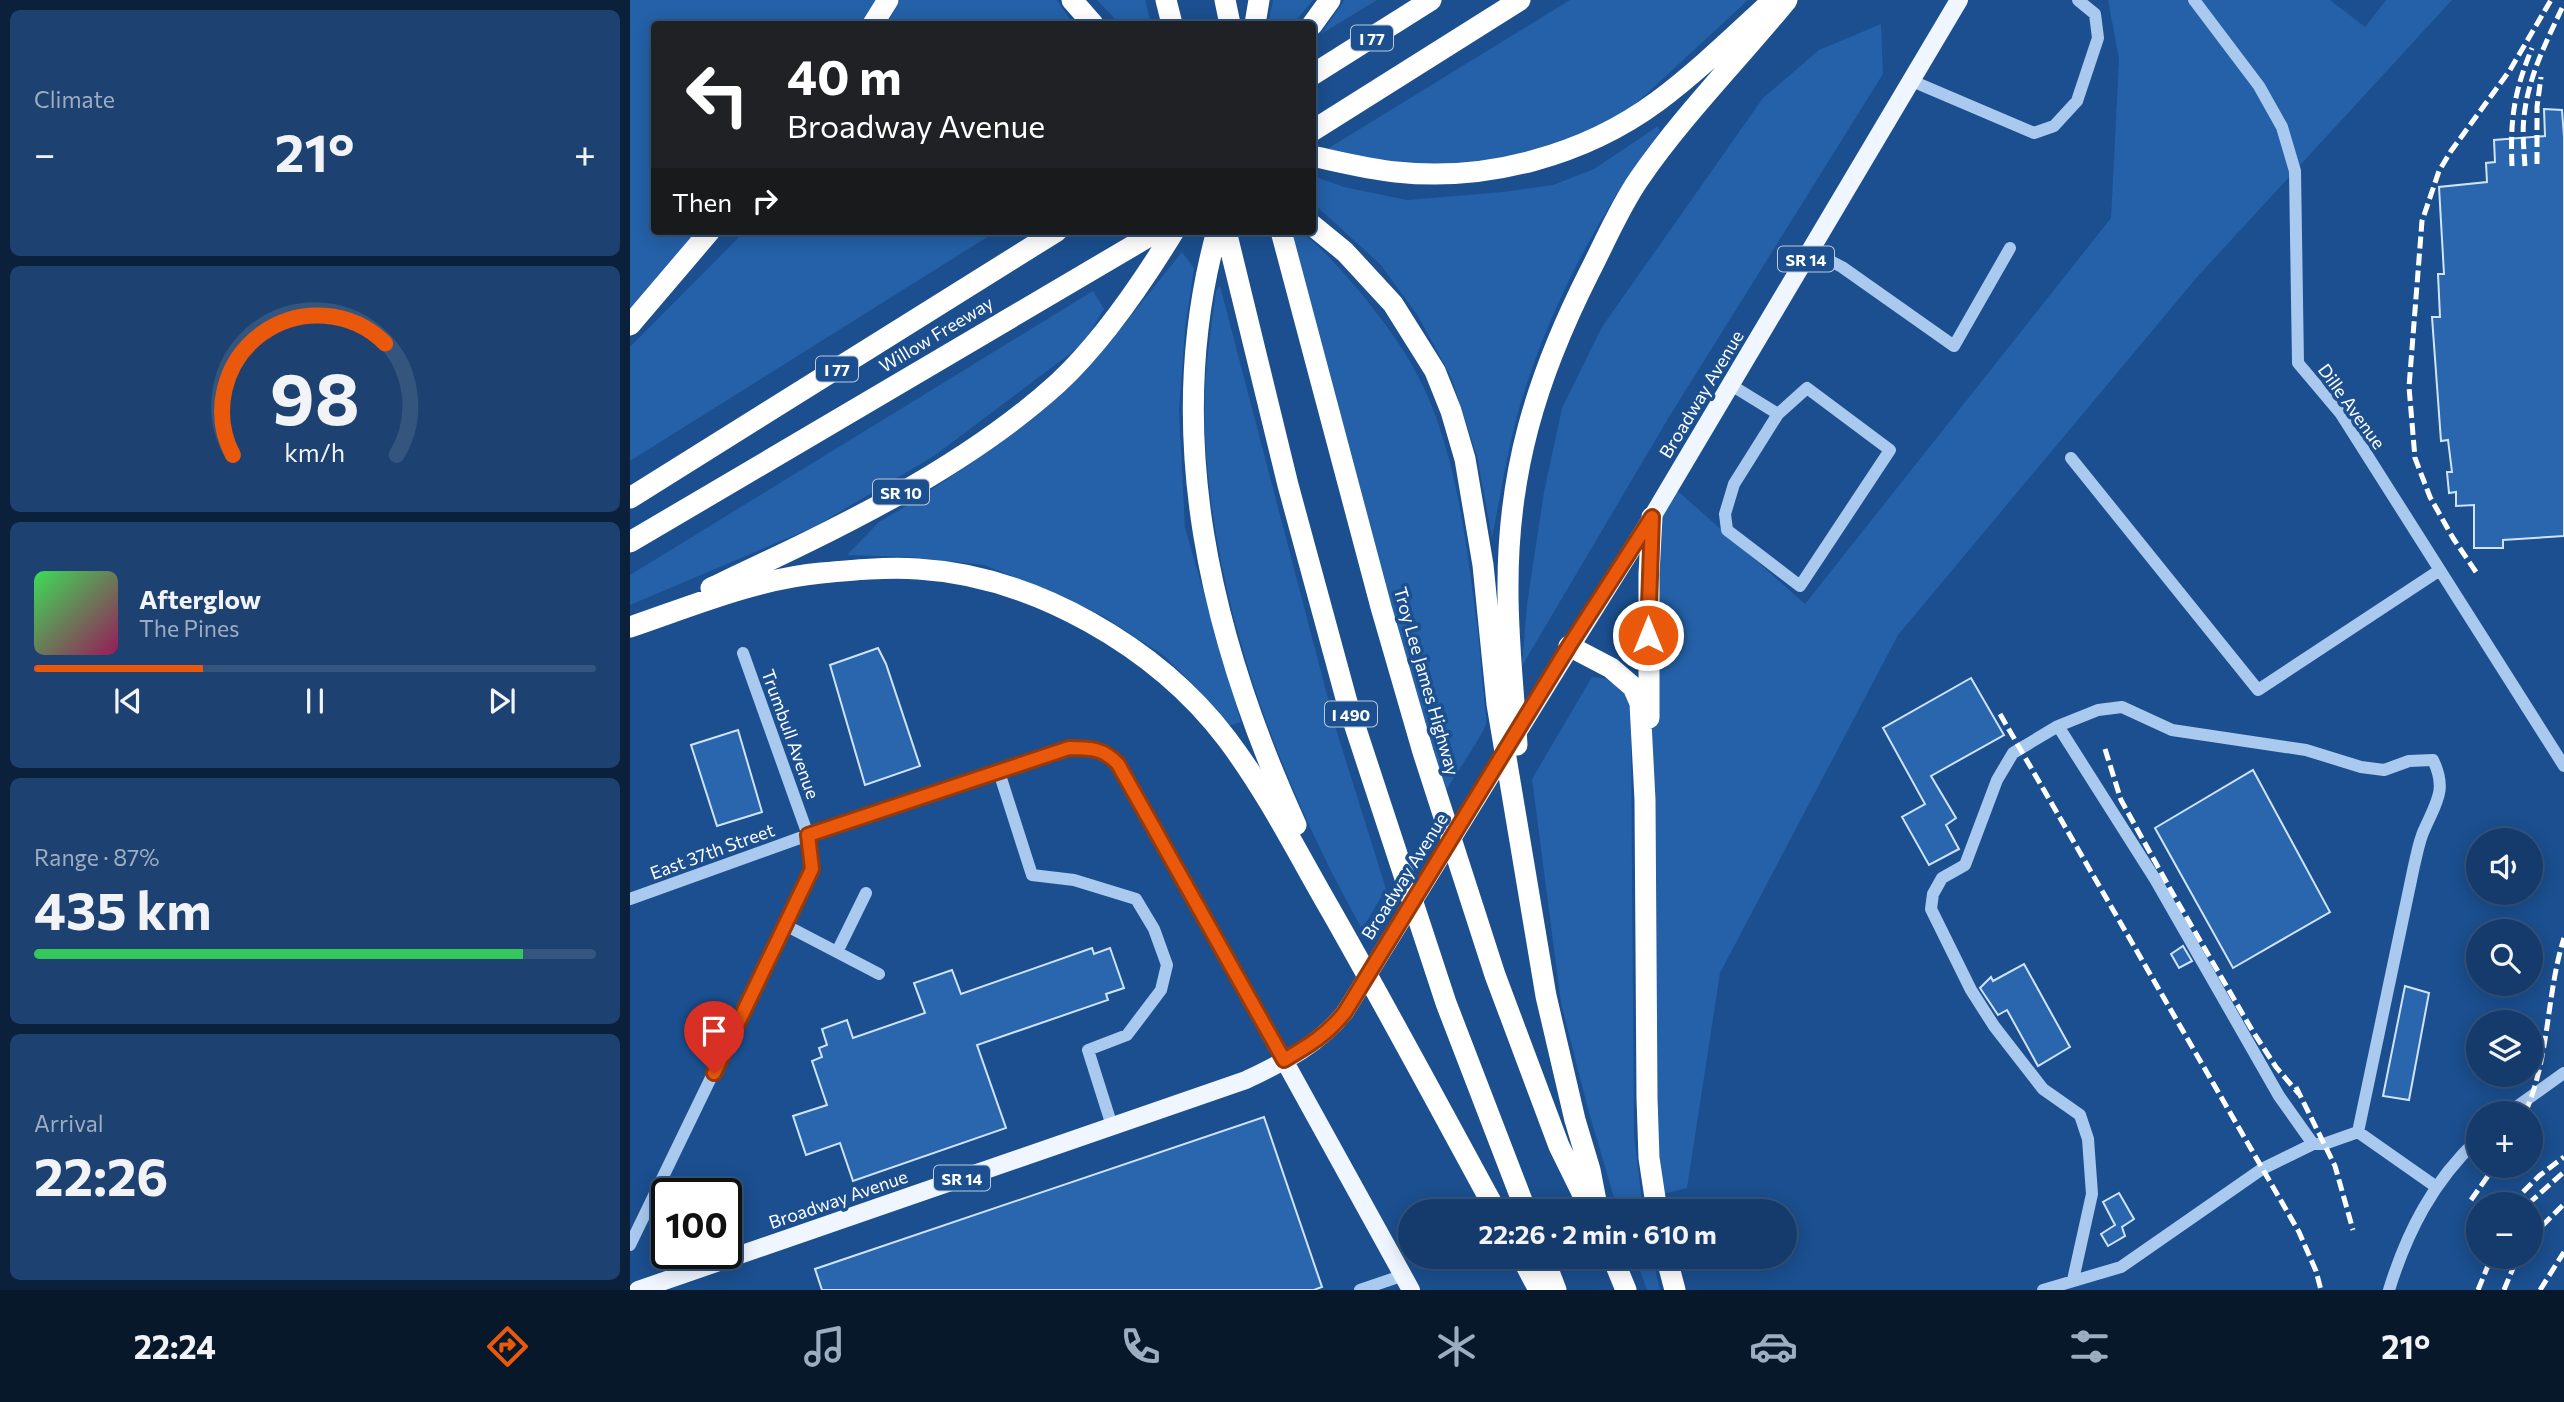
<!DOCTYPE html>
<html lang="en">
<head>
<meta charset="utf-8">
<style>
  :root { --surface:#143b6b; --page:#1d4271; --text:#f1f3f6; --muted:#9dadc1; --line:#33557e; --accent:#ea580c }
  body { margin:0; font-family:Commissioner,sans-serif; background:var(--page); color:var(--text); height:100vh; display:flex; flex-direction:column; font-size:26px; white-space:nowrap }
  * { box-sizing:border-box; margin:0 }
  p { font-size:23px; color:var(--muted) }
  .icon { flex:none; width:38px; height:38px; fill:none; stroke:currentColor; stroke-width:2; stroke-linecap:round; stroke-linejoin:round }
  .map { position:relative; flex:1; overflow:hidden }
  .drawer { display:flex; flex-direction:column; gap:10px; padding:10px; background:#0b203b; width:630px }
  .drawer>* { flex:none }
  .guide { position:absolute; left:21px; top:21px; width:665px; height:214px; border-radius:7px; box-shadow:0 4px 18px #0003,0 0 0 2px var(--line); background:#202124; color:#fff; overflow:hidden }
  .fabs { position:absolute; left:1836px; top:828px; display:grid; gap:14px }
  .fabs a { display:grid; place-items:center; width:77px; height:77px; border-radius:50%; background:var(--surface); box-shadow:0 4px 18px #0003,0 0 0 2px var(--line); font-size:35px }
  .speed { position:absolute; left:21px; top:1178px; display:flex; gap:14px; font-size:35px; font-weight:700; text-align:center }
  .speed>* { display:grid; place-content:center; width:91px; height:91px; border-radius:50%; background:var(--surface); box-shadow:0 4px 18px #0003,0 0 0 2px var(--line); line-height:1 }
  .speed .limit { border:4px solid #111; border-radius:10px; background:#fff; color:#111 }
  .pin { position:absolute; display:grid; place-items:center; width:60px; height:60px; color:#fff; margin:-72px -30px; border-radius:50% 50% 50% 0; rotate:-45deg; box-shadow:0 0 7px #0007 }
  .pin .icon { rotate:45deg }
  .me { position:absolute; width:77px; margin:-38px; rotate:0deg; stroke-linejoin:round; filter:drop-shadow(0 0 5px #0008) }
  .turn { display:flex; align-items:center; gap:24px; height:147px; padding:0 21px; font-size:32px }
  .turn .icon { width:91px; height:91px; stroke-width:2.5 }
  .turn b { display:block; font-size:49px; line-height:60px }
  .then { display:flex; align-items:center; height:66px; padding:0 21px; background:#0003; gap:14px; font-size:26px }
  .big { font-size:52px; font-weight:700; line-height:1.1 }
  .drawer .card { flex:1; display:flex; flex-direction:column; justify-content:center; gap:10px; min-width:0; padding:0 24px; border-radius:10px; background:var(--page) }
  .drawer .dial { align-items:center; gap:0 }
  .dial svg { height:182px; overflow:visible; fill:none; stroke:var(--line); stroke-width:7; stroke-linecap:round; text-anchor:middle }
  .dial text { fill:var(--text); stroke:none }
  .song { display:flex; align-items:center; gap:21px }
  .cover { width:84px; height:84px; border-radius:10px; background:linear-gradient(135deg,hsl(130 70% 55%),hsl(330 70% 35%)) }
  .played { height:7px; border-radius:4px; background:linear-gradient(90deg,var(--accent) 30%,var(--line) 30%) }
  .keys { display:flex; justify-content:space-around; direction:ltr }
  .heat { display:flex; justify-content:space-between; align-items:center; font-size:38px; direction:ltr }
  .charge { height:10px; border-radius:5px; background:linear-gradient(90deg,#34c759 87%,var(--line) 0) }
  .trip { position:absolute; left:768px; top:1199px; width:399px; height:70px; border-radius:35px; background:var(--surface); box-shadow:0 4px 18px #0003,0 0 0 2px var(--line); font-weight:700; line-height:70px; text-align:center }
  .dock { display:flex; height:112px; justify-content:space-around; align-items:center; background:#08182b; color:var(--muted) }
  .dock .icon { width:49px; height:49px }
  .dock .current { color:var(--accent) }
  .dock b { font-size:32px; color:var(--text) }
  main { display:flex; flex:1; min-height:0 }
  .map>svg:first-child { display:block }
</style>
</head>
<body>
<main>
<section class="drawer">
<div class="card"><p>Climate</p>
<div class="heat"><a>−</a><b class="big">21°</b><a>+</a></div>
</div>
<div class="card dial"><svg viewBox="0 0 100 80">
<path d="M14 69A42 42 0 1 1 86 69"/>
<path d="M14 69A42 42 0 0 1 81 20" stroke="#ea580c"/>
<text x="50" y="56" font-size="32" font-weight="700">98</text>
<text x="50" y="72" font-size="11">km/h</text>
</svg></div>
<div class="card">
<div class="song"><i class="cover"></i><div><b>Afterglow</b><p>The Pines</p></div></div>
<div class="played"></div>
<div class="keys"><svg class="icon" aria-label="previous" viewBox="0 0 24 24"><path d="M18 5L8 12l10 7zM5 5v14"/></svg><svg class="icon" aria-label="pause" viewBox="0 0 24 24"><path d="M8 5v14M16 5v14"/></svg><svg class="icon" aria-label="next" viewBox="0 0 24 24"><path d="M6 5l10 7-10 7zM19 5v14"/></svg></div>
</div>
<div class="card"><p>Range · 87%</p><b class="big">435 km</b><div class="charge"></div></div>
<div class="card"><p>Arrival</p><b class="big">22:26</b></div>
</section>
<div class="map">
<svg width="1934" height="1290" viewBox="0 0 1934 1290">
  <rect width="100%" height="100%" fill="#1b4f8f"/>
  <path fill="#2461a8" d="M0 0H258L243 24H24V231H80L0 325Z
    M270 0H427L443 24H257Z
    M467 0H515L521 24H490Z
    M643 0H683L663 24H638Z
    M714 0H747L691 34 713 2Z
    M940 0H1118L999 110 913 151 806 168 731 159 694 151Z
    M1478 0H1700L1735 27 1756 0H1822L1568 276 1268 635 1090 973 1057 1188 1025 1196 1019 1158 1022 517 1041 485 1175 604 1481 218 1489 59Z
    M1251 24 1253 74 1039 417 892 666 897 604 914 492 932 408 972 327 1133 98 1189 50Z
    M1028 126 1030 132C969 213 921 304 891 402 878 446 871 493 862 538L847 456 821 377 788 316 750 264 683 203V176L714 187 777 200 873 192 923 185 964 169Z
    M115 231H367L0 461V347Z
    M660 231C677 231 697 255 709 268 745 308 781 354 801 404 828 472 837 546 846 618 850 644 851 671 854 697 854 705 857 716 856 724 853 735 820 783 812 797Z
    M552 252 564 268 555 329 549 410 555 528 611 722 598 726 563 684 533 655 473 616 433 597 354 565 279 557 217 555 249 522 283 502 362 449 445 379 488 332Z
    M590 286 706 729 756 889 732 929C649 780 583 606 575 433 572 385 580 338 586 291Z
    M463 291 474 309 453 344 304 456 184 527 0 605V575Z
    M962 677C981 677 1000 690 1004 710 1005 716 1002 725 1001 732L1004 1135 1013 1211H988L958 1109 931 1003 902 779Z
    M1005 1257H1022L1030 1290H1017Z"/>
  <path fill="#2a66ad" stroke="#cfe3fa" stroke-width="2" d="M1914 109 1932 110 1934 137V536L1873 540V548H1844V505L1826 506V492L1819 493 1817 472H1822L1818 440 1811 441 1802 317H1810L1808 274H1814L1809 187 1857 182 1856 163 1865 162 1864 140 1915 136Z
    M248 648 256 664 290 766 235 785 200 665Z
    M1341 678 1374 735 1301 776 1326 818 1316 825 1329 849 1299 865 1272 817 1295 804 1253 728Z
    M108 730 132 812 87 826 61 745Z
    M1623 770 1700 912 1603 968 1525 828Z
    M1553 946 1562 961 1549 968 1541 954Z
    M462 948 464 954 480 948 494 988 476 994 478 1000 347 1045 376 1128 223 1181 210 1143 176 1155 163 1116 197 1105 182 1061 192 1057 189 1048 197 1045 192 1029 217 1020 223 1038 295 1013 284 983 322 970 331 994Z
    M1394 964 1440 1047 1408 1066 1377 1010 1368 1015 1350 988 1361 977 1363 981Z
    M1775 986 1799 993 1779 1100 1753 1096Z
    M634 1117 692 1287 684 1290H192L185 1269Z
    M1489 1193 1504 1219 1492 1227 1495 1236 1478 1246 1471 1234 1485 1225 1473 1202Z"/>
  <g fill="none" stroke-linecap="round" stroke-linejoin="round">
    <path stroke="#a9c9ee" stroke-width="3.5" stroke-dasharray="3.5 5" stroke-linecap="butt" d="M986 634 998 612"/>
    <path stroke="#a9c9ee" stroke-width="12" d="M1564 0 1629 86 1652 127 1665 171 1668 363 1711 414 1934 766
      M1282 81 1404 133 1424 126 1447 101 1468 38 1465 14 1448 0
      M1181 251 1212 267 1324 346 1380 248
      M1101 385 1148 414 1177 388 1260 450 1170 586 1097 530 1095 514 1104 484 1148 414
      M1441 458 1628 690 1810 570
      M1428 726 1525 879 1649 1096 1683 1144H1694L1728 1132
      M369 772 402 875 444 880 506 899 524 929 537 965 531 990 497 1035 458 1050 482 1126
      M0 899 178 835 439 748C478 747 480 752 500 783L654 1060
      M155 925 249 974
      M207 952 236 893
      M1878 1113 1934 1073
      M0 1245 182 869 178 835 113 653
      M1443 1280 1462 1194 1458 1139 1450 1115 1413 1089 1364 1026 1341 990 1301 909 1303 894 1312 878 1335 865 1367 780 1383 753 1428 726 1468 710 1492 707 1542 730 1676 750 1731 767 1754 770 1779 761 1803 760C1817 789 1807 801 1795 828 1789 840 1787 854 1784 866L1728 1132 1805 1186
      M730 1290 774 1275
      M1413 1290 1491 1267 1632 1169 1683 1144
      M1759 1290C1777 1232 1803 1181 1848 1139"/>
    <path stroke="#f0f6ff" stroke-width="18" d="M925 672 1022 517 1329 0
      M654 1060 781 1290
      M8 1290 616 1080C653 1062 689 1045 715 1012"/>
    <path stroke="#fff" stroke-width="21" d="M442 0 463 24
      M536 0 542 24
      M595 0 600 24
      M243 24 258 0
      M625 24 629 0
      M682 25 700 0
      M682 75 801 0
      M682 131 890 0
      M682 156C710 162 738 169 766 172 857 182 955 155 1028 101 1068 71 1104 36 1141 2
      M682 225 715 252 763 304 805 371 821 411 835 459 853 565 867 704 916 996 945 1120 960 1170 968 1211
      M587 231C531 434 581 638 666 825
      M596 231 658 485 717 702 816 1003 896 1211
      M651 231 751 607 793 752 865 975 929 1146 960 1209
      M0 325 80 231
      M0 498 427 231
      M0 542 528 231
      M81 588C200 532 330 472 428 383 470 344 514 280 544 231
      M0 627C62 606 126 579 191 573 223 570 256 567 288 569 404 576 527 647 597 739 637 792 667 852 700 909 757 1009 811 1110 866 1211
      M939 646 981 668 1003 687 1010 703 1015 800 1017 1098 1019 1158 1027 1211
      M1019 718V574L1022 517
      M887 745C884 694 878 643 878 592 877 473 906 378 959 273 975 242 989 208 1009 179 1053 115 1108 60 1157 0
      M891 1256 909 1290
      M913 1256 926 1290
      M982 1256 996 1290
      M1036 1256 1045 1290"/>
    <path stroke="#fff" stroke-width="5" stroke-dasharray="12 5" stroke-linecap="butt" d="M1907 164V107L1911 77
      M1882 166C1880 119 1884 92 1902 48
      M1895 166C1894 150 1892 133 1894 117 1898 77 1917 40 1934 4
      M1846 572 1823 538 1800 497 1785 458 1779 387 1792 221 1809 171 1821 151 1880 70 1921 0
      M1370 714 1669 1232 1686 1271 1691 1290
      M1475 749 1491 800 1543 894 1622 1030 1646 1067 1669 1094
      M1666 1087 1705 1166 1723 1230
      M1895 1113C1920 1057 1916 995 1934 938
      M1841 1200 1865 1166
      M1881 1204 1909 1176 1934 1157
      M1898 1204 1934 1172
      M1900 1238 1934 1204
      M1848 1290 1862 1256
      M1874 1290 1888 1256
      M1910 1290 1934 1252"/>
    <path stroke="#f0f6ff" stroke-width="18" d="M715 1012 925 672"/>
  </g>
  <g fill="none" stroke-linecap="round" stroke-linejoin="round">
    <defs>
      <path id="route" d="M84 1073 182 869 178 835 439 748C460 748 473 748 488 764L654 1060C678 1046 698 1034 715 1012L939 646 1022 517 1018 635"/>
    </defs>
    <use href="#route" stroke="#983908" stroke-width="18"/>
    <use href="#route" stroke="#ea580c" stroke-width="12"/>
  </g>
  <g text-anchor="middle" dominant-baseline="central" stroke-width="7" stroke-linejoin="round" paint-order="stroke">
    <g fill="#1b4f8f" stroke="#bbcadd" stroke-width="2">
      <rect x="721" y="25.5" width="42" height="25" rx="5"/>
      <rect x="1148" y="246.5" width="56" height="25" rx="5"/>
      <rect x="186" y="356.5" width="42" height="25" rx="5"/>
      <rect x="243" y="479.5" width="56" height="25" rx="5"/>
      <rect x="695" y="701.5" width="52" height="25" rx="5"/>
      <rect x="304" y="1165.5" width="56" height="25" rx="5"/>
    </g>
    <g font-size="16" font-weight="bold" fill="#fff">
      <text x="742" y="38">I 77</text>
      <text x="1176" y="259">SR 14</text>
      <text x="207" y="369">I 77</text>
      <text x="271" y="492">SR 10</text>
      <text x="721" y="714">I 490</text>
      <text x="332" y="1178">SR 14</text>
    </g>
    <g font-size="18" fill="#fff" stroke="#1b4f8f">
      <text transform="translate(306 334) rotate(-31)">Willow Freeway</text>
      <text transform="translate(1071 394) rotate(-59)">Broadway Avenue</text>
      <text transform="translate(1722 406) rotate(54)">Dille Avenue</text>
      <text transform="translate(797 681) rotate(74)">Troy Lee James Highway</text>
      <text transform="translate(161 734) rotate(70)">Trumbull Avenue</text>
      <text transform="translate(82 851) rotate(-20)">East 37th Street</text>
      <text transform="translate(774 876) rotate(-58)">Broadway Avenue</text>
      <text transform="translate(208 1199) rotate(-19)">Broadway Avenue</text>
    </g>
  </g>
</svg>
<div class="fabs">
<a><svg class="icon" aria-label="sound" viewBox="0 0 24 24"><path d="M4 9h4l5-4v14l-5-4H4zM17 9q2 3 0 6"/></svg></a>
<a><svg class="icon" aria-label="search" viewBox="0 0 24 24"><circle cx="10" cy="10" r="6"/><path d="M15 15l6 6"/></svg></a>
<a><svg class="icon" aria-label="layers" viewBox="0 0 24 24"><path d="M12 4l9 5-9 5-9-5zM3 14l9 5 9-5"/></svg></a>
<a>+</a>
<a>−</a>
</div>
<div class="speed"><div class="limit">100</div></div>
<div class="pin" style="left:84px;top:1073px;background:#d93025"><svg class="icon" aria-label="arrive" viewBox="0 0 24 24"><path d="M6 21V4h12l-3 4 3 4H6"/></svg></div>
<svg class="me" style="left:1018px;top:635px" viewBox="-20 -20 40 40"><circle r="17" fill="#ea580c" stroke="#fff" stroke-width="3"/><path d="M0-11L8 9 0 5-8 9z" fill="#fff"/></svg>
<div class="trip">22:26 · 2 min · 610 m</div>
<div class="guide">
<div class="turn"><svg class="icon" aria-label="left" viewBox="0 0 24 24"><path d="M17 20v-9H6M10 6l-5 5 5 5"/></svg><div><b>40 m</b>Broadway Avenue</div></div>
<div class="then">Then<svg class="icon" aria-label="right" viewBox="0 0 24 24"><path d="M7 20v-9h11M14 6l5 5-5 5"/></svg></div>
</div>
</div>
</main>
<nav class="dock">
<b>22:24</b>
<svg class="icon current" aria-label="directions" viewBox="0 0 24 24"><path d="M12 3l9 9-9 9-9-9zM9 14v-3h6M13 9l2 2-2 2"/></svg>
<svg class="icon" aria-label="music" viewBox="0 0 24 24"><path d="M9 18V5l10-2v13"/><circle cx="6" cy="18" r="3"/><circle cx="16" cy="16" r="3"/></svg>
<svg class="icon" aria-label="phone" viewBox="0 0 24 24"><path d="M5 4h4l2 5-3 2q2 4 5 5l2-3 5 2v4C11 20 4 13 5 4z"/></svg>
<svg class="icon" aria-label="climate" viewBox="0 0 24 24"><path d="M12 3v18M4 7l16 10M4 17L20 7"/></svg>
<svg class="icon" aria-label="car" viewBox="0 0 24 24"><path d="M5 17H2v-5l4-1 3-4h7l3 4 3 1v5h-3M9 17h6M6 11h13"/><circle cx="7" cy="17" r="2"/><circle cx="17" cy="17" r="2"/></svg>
<svg class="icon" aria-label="filters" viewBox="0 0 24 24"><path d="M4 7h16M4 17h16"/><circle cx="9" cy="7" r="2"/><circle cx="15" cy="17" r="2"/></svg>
<b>21°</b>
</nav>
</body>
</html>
